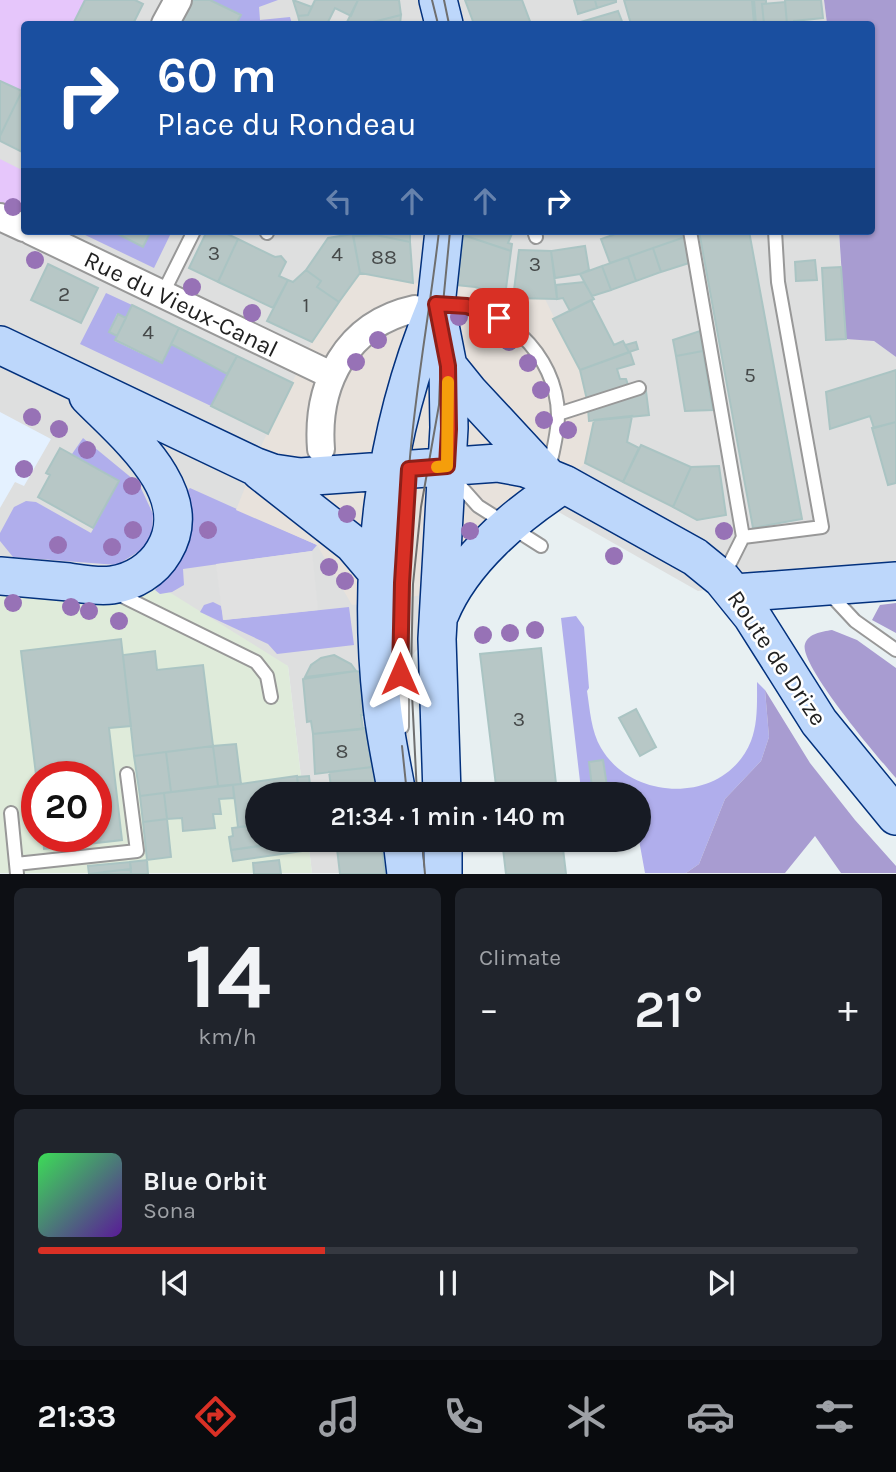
<!DOCTYPE html>
<html lang="en">
<head>
<meta charset="utf-8">
<style>
  :root { --surface:#171b24; --page:#20242c; --text:#f1f3f6; --muted:#9ea1a6; --line:#363941; --accent:#d93025 }
  body { margin:0; font-family:Karla,sans-serif; background:var(--page); color:var(--text); height:100vh; display:flex; flex-direction:column; font-size:26px; white-space:nowrap }
  * { box-sizing:border-box; margin:0 }
  p { font-size:23px; color:var(--muted) }
  .icon { flex:none; width:38px; height:38px; fill:none; stroke:currentColor; stroke-width:2; stroke-linecap:round; stroke-linejoin:round }
  .map { position:relative; height:874px; overflow:hidden }
  .drawer { display:flex; flex-direction:column; gap:14px; padding:14px; background:#0d0f14; flex:1 }
  .drawer>* { flex:none }
  .guide { position:absolute; left:21px; top:21px; width:854px; height:214px; border-radius:7px; box-shadow:0 2px 5px #0004; background:#1a4fa0; color:#fff; overflow:hidden }
  .speed { position:absolute; left:21px; top:761px; display:flex; gap:14px; font-size:35px; font-weight:700; text-align:center }
  .speed>* { display:grid; place-content:center; width:91px; height:91px; border-radius:50%; background:var(--surface); box-shadow:0 2px 5px #0004; line-height:1 }
  .speed .limit { border:10px solid #d22; background:#fff; color:#111 }
  .pin { position:absolute; display:grid; place-items:center; width:60px; height:60px; color:#fff; margin:-30px; border-radius:14px; box-shadow:0 4px 10px #0006 }
  .me { position:absolute; width:77px; margin:-38px; rotate:0deg; stroke-linejoin:round; filter:drop-shadow(0 0 5px #0008) }
  .turn { display:flex; align-items:center; gap:24px; height:147px; padding:0 21px; font-size:32px }
  .turn .icon { width:91px; height:91px; stroke-width:2.5 }
  .turn b { display:block; font-size:49px; line-height:60px }
  .lanes { display:flex; align-items:center; height:66px; padding:0 21px; background:#0003; justify-content:center; gap:35px; direction:ltr }
  .lanes .off { opacity:.35 }
  .big { font-size:52px; font-weight:600; line-height:1.1 }
  .drawer .tile { flex:1; display:flex; flex-direction:column; justify-content:center; gap:10px; min-width:0; padding:0 24px; border-radius:10px; background:var(--page) }
  .drawer .dial { align-items:center; gap:0 }
  .dial b { font-size:91px; line-height:1 }
  .song { display:flex; align-items:center; gap:21px }
  .cover { width:84px; height:84px; border-radius:10px; background:linear-gradient(135deg,hsl(130 70% 55%),hsl(270 70% 35%)) }
  .played { height:7px; border-radius:4px; background:linear-gradient(90deg,var(--accent) 35%,var(--line) 35%) }
  .keys { display:flex; justify-content:space-around; direction:ltr }
  .heat { display:flex; justify-content:space-between; align-items:center; font-size:38px; direction:ltr }
  .drawer .tiles { flex:1; display:grid; gap:14px; grid-template-columns:1fr 1fr }
  .tile:last-child { grid-column:span 2 }
  .trip { position:absolute; left:245px; top:782px; width:406px; height:70px; border-radius:35px; background:var(--surface); box-shadow:0 2px 5px #0004; font-weight:600; line-height:70px; text-align:center }
  .tab-bar { display:flex; height:112px; justify-content:space-around; align-items:center; background:#090b0e; color:var(--muted) }
  .tab-bar .icon { width:49px; height:49px }
  .tab-bar .active { color:var(--accent) }
  .tab-bar b { font-size:32px; color:var(--text) }
  .map>svg:first-child { display:block }
</style>
</head>
<body>
<div class="map">
<svg width="896" height="874" viewBox="0 0 896 874">
  <rect width="100%" height="100%" fill="#e8f0f2"/>
  <path fill="#dedfdf" d="M0 0H824L827 24H24V231H839L841 267 874 341 896 357V561L698 591 548 506 405 663 413 794H303L288 666 0 571Z
    M308 840H415L417 873H312Z"/>
  <path fill="#dfebda" fill-rule="evenodd" d="M0 571 161 587 288 666 303 794H257V840H308L312 873H0ZM37 777H96V836H37Z"/>
  <path fill="#e4f1ff" d="M0 412 51 439 24 486 15 482 0 508Z"/>
  <path fill="#b0aeec" d="M210 0H278L259 7 260 20 290 17 292 24H236L240 14Z
    M82 231H112L143 247 151 231H172L154 268 81 233Z
    M106 293 132 305 126 318 117 314 109 331 117 336 115 341 161 363 171 344 227 374 211 406 80 344Z
    M83 438 139 484 153 514 152 536 141 550 117 565 13 557 0 541V533L14 507 26 501 36 502 91 533 119 481 72 454Z
    M190 488 317 545 312 551 183 569 184 585 172 592 160 594 155 590C187 556 197 537 187 491Z
    M213 602 221 606 224 620 349 607 354 645 277 654 268 644 200 612 204 605Z
    M576 616 584 627 589 688 587 691C590 710 591 731 601 748 633 803 726 804 751 741 758 723 757 702 757 682L765 690 769 737 761 761 725 799 699 864 686 873H645L639 840V794H631L629 784 581 790 561 618Z"/>
  <path fill="#a89cd1" d="M824 0H896V357L874 341 846 339 839 231H872V24H827Z
    M896 603V633L872 620 880 605Z
    M832 630 857 640 896 668V778C880 760 798 664 805 644 809 633 821 632 832 630Z
    M765 690 810 763 855 820 896 866V873H841L815 836 785 873H686L699 864 725 799 761 761 769 737Z"/>
  <path fill="#e6c6fb" d="M0 0H85L73 24H24V90L22 91 0 81Z
    M0 159 24 171V217L0 205Z"/>
  <path fill="#e1e1e1" d="M312 551 318 610 223 620 216 564Z"/>
  <path fill="#e8e2dc" d="M360 273 413 283 475 287 513 298 545 299 580 370 587 400 589 420H594L585 463 459 590 352 605 317 545 236 510 263 442 312 342Z"/>
  <path fill="#b7c7c6" stroke="#aac4c3" stroke-width="2" d="M85 0H135L143 4 133 24H73Z
    M193 0H210L241 15 236 24H181Z
    M293 0 312 7 308 15 298 16Z
    M315 0H358L351 16 335 8 327 24H300L298 16 308 15Z
    M358 0H399L401 15 365 24H346Z
    M465 0H522L531 24H474Z
    M574 0H595L597 8 578 14Z
    M595 0H616V2L597 8Z
    M624 0H752L754 24H631Z
    M754 0H766V4H762L764 24H756Z
    M785 0H821L823 18 794 21V24H787Z
    M785 2 787 24H764L762 4Z
    M618 11 623 24H574Z
    M401 15 400 24H365Z
    M0 81 22 91 0 136Z
    M20 95 24 97V153L0 141V136Z
    M112 231H151L143 247Z
    M207 231H221L238 239 218 282 189 268Z
    M364 231H410V242L376 235 364 236Z
    M463 231H513L508 243 512 244 511 251 463 235Z
    M624 231H683L685 237 610 263 601 239Z
    M699 231H749L802 519 753 528Z
    M353 234 360 273 339 302 317 287 321 281 306 270 328 238Z
    M376 235 410 242 413 283 360 273 353 236Z
    M463 235 511 251 505 296 475 287 457 285Z
    M685 237 689 263 661 272 653 248Z
    M238 239 275 257 281 256 286 262 279 276 288 280 273 308 218 282Z
    M585 246 589 270 580 274 555 278 551 251Z
    M653 248 661 272 636 281 628 257Z
    M519 250 551 251 557 299 513 298Z
    M628 257 636 281 611 290 602 266Z
    M815 260 817 280 796 281 795 262Z
    M48 264 98 288 81 323 31 300Z
    M602 266 611 290 592 296 580 274Z
    M841 267 846 339 826 340 822 268Z
    M306 270 321 281 317 287 339 302 312 342 267 321 288 280 293 282Z
    M584 282 594 299 570 311 563 298 557 299 556 285Z
    M591 300 614 345 623 341 629 352 580 370 553 319Z
    M132 305 179 328 162 363 115 340Z
    M118 314 126 318 117 336 109 332Z
    M179 328 237 356 227 374 171 344Z
    M700 331 703 351 676 356 673 340Z
    M636 342 638 349 629 352 625 345Z
    M703 351 713 410 685 411 676 356Z
    M630 352 634 364 617 369 620 379H626L628 385 587 400 580 370Z
    M237 356 293 383 268 434 211 406Z
    M896 370V422L874 428 870 416 830 429 826 392Z
    M646 391 649 415 589 421 588 409Z
    M632 416 627 442 639 448 623 482 585 463 594 420Z
    M896 422V483L888 485 872 428Z
    M641 445 691 467 673 507 623 482Z
    M60 448 119 481 93 528 38 497 50 475 46 473Z
    M719 466 726 515 697 520 673 507 691 467Z
    M121 639 131 726 109 728 122 840 44 849 43 836H96V777H37V783L21 651Z
    M541 648 557 793 497 794 480 654Z
    M155 651 157 670 203 665 213 746 134 756 123 655Z
    M334 655 351 664 356 671 305 677 311 665 321 658Z
    M356 671 360 672 365 715H361L363 729 313 734 311 721 307 722 303 679Z
    M636 709 656 747 640 756 619 718Z
    M366 728 372 767 315 774 313 734Z
    M236 744 241 784 218 786 213 746Z
    M213 746 218 786 171 792 166 752Z
    M166 752 171 792 140 796 134 756Z
    M603 760 607 786 592 787 589 762Z
    M373 767 376 794H332L329 772Z
    M297 776 299 794H257V825L238 827 233 785Z
    M309 776 311 794H299L297 777Z
    M233 785 234 798 219 799 221 814H213L215 828 183 831 182 818 167 819 164 793Z
    M164 793 167 819 143 822 140 796Z
    M167 819 171 857 147 860 143 822Z
    M257 825V840H270L271 844 231 850 229 837 233 836 232 828Z
    M309 840 310 850 233 861 231 850Z
    M336 840H381L385 874H340Z
    M502 840H562L566 874H506Z
    M147 860 148 874H131L130 862Z
    M279 860 281 874H254L253 863Z
    M130 862 131 869 89 874 88 866Z
    M131 869V874H104V872Z"/>
  <g fill="none" stroke-linecap="round" stroke-linejoin="round">
    <defs>
      <path id="lane" d="M266 231 267 233
        M534 231 536 237
        M690 231 743 537 724 575
        M162 295 194 231
        M440 304C501 301 557 354 558 415 558 433 553 451 549 469
        M558 414 639 388
        M454 479 478 506 541 546
        M743 537 822 527 778 282 775 231
        M828 592 855 621 896 650
        M116 593 256 662 267 676 271 697
        M402 727V583L409 472
        M11 813 17 874
        M16 864 137 851 127 774"/>
      <path id="street" d="M165 24 178 0
        M0 217 24 228
        M31 231 331 375
        M321 449C316 384 346 324 415 309"/>
      <path id="secondary" d="M438 0 444 24
        M0 345 254 466 273 473 300 477 498 463 525 468 564 484 695 557 722 579 752 616 819 722 896 816
        M448 366 469 392 547 476
        M260 471 353 544 376 571
        M0 576C23 578 46 580 69 582 83 584 98 587 112 585 133 582 153 570 164 551 199 493 125 434 88 396
        M735 593 896 581
        M440 614C462 560 516 515 564 484
        M397 794C392 765 385 735 382 705 367 570 383 434 435 308
        M442 794 437 639 449 428 448 366 436 305 444 231
        M402 840 406 874
        M443 840V874"/>
    </defs>
    <use href="#lane" stroke="#989898" stroke-width="16"/>
    <use href="#street" stroke="#989898" stroke-width="30"/>
    <use href="#secondary" stroke="#03317d" stroke-width="40"/>
    <use href="#lane" stroke="#fff" stroke-width="12"/>
    <use href="#street" stroke="#fff" stroke-width="26"/>
    <use href="#secondary" stroke="#bdd7fb" stroke-width="37"/>
    <path stroke="#6f6f6f" stroke-width="2" d="M432 0 438 24
      M444 0 449 24
      M409 469C415 389 430 311 439 231
      M402 746 407 794
      M417 794 411 674 413 584 421 507 439 405 443 304 450 231
      M422 840 425 874"/>
  </g>
  <g fill="#9772b6">
    <circle cx="13" cy="207" r="9"/>
    <circle cx="35" cy="260" r="9"/>
    <circle cx="192" cy="287" r="9"/>
    <circle cx="252" cy="313" r="9"/>
    <circle cx="459" cy="317" r="9"/>
    <circle cx="485" cy="326" r="9"/>
    <circle cx="378" cy="340" r="9"/>
    <circle cx="509" cy="342" r="9"/>
    <circle cx="356" cy="362" r="9"/>
    <circle cx="528" cy="363" r="9"/>
    <circle cx="541" cy="390" r="9"/>
    <circle cx="32" cy="417" r="9"/>
    <circle cx="544" cy="420" r="9"/>
    <circle cx="59" cy="429" r="9"/>
    <circle cx="568" cy="430" r="9"/>
    <circle cx="87" cy="450" r="9"/>
    <circle cx="24" cy="469" r="9"/>
    <circle cx="132" cy="486" r="9"/>
    <circle cx="347" cy="514" r="9"/>
    <circle cx="133" cy="530" r="9"/>
    <circle cx="208" cy="530" r="9"/>
    <circle cx="470" cy="531" r="9"/>
    <circle cx="724" cy="531" r="9"/>
    <circle cx="58" cy="545" r="9"/>
    <circle cx="112" cy="547" r="9"/>
    <circle cx="614" cy="556" r="9"/>
    <circle cx="329" cy="567" r="9"/>
    <circle cx="345" cy="581" r="9"/>
    <circle cx="13" cy="603" r="9"/>
    <circle cx="71" cy="607" r="9"/>
    <circle cx="89" cy="611" r="9"/>
    <circle cx="119" cy="621" r="9"/>
    <circle cx="535" cy="630" r="9"/>
    <circle cx="510" cy="633" r="9"/>
    <circle cx="483" cy="635" r="9"/>
  </g>
  <g fill="none" stroke-linecap="round" stroke-linejoin="round">
    <defs>
      <path id="route" d="M400 674 402 583 409 469 447 466 449 429 448 366 436 304 467 306 499 318"/>
    </defs>
    <use href="#route" stroke="#8d1f18" stroke-width="18"/>
    <use href="#route" stroke="#d93025" stroke-width="12"/>
    <path stroke="#f59e0b" stroke-width="12" d="M437 467 447 466 448 382"/>
  </g>
  <g text-anchor="middle" dominant-baseline="central" stroke-width="5" stroke-linejoin="round" paint-order="stroke">
    <g font-size="21" fill="#464a4a">
      <text x="214" y="253">3</text>
      <text x="337" y="254">4</text>
      <text x="384" y="257">88</text>
      <text x="535" y="264">3</text>
      <text x="64" y="294">2</text>
      <text x="306" y="305">1</text>
      <text x="148" y="332">4</text>
      <text x="750" y="375">5</text>
      <text x="519" y="719">3</text>
      <text x="342" y="751">8</text>
    </g>
    <g font-size="24" fill="#212121" stroke="#fff">
      <text transform="translate(181 304) rotate(26)">Rue du Vieux-Canal</text>
      <text transform="translate(777 658) rotate(56)">Route de Drize</text>
    </g>
  </g>
</svg>
<div class="speed"><div class="limit">20</div></div>
<div class="pin" style="left:499px;top:318px;background:#d93025"><svg class="icon" aria-label="arrive" viewBox="0 0 24 24"><path d="M6 21V4h12l-3 4 3 4H6"/></svg></div>
<svg class="me" style="left:400px;top:674px" viewBox="-20 -20 40 40"><path d="M0-17L14 15 0 8-14 15z" fill="#d93025" stroke="#fff" stroke-width="4"/></svg>
<div class="trip">21:34 · 1 min · 140 m</div>
<div class="guide">
<div class="turn"><svg class="icon" aria-label="right" viewBox="0 0 24 24"><path d="M7 20v-9h11M14 6l5 5-5 5"/></svg><div><b>60 m</b>Place du Rondeau</div></div>
<div class="lanes"><svg class="icon off" aria-label="left" viewBox="0 0 24 24"><path d="M17 20v-9H6M10 6l-5 5 5 5"/></svg><svg class="icon off" aria-label="ahead" viewBox="0 0 24 24"><path d="M12 20V5M6 11l6-6 6 6"/></svg><svg class="icon off" aria-label="ahead" viewBox="0 0 24 24"><path d="M12 20V5M6 11l6-6 6 6"/></svg><svg class="icon" aria-label="right" viewBox="0 0 24 24"><path d="M7 20v-9h11M14 6l5 5-5 5"/></svg></div>
</div>
</div>
<section class="drawer">
<div class="tiles">
<div class="tile dial"><b>14</b><p>km/h</p></div>
<div class="tile"><p>Climate</p>
<div class="heat"><a>−</a><b class="big">21°</b><a>+</a></div>
</div>
<div class="tile">
<div class="song"><i class="cover"></i><div><b>Blue Orbit</b><p>Sona</p></div></div>
<div class="played"></div>
<div class="keys"><svg class="icon" aria-label="previous" viewBox="0 0 24 24"><path d="M18 5L8 12l10 7zM5 5v14"/></svg><svg class="icon" aria-label="pause" viewBox="0 0 24 24"><path d="M8 5v14M16 5v14"/></svg><svg class="icon" aria-label="next" viewBox="0 0 24 24"><path d="M6 5l10 7-10 7zM19 5v14"/></svg></div>
</div>
</div>
</section>
<nav class="tab-bar">
<b>21:33</b>
<svg class="icon active" aria-label="directions" viewBox="0 0 24 24"><path d="M12 3l9 9-9 9-9-9zM9 14v-3h6M13 9l2 2-2 2"/></svg>
<svg class="icon" aria-label="music" viewBox="0 0 24 24"><path d="M9 18V5l10-2v13"/><circle cx="6" cy="18" r="3"/><circle cx="16" cy="16" r="3"/></svg>
<svg class="icon" aria-label="phone" viewBox="0 0 24 24"><path d="M5 4h4l2 5-3 2q2 4 5 5l2-3 5 2v4C11 20 4 13 5 4z"/></svg>
<svg class="icon" aria-label="climate" viewBox="0 0 24 24"><path d="M12 3v18M4 7l16 10M4 17L20 7"/></svg>
<svg class="icon" aria-label="car" viewBox="0 0 24 24"><path d="M5 17H2v-5l4-1 3-4h7l3 4 3 1v5h-3M9 17h6M6 11h13"/><circle cx="7" cy="17" r="2"/><circle cx="17" cy="17" r="2"/></svg>
<svg class="icon" aria-label="filters" viewBox="0 0 24 24"><path d="M4 7h16M4 17h16"/><circle cx="9" cy="7" r="2"/><circle cx="15" cy="17" r="2"/></svg>
</nav>
</body>
</html>
